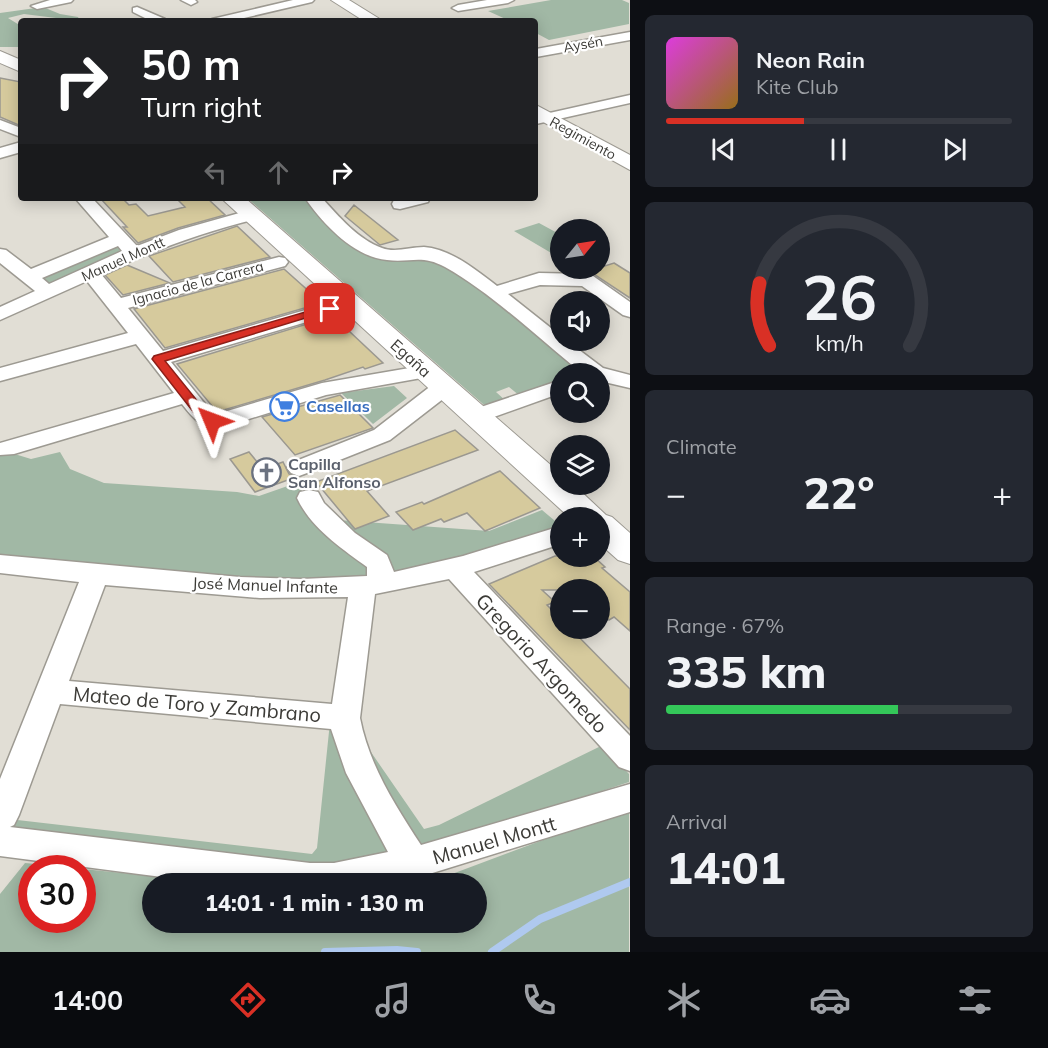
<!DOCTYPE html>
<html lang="en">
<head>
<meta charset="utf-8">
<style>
  :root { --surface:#171b24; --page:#242831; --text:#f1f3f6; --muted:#9ea1a6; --line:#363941; --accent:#d93025 }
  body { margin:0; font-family:Mulish,sans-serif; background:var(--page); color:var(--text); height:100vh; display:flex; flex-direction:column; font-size:22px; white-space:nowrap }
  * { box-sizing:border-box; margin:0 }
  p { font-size:20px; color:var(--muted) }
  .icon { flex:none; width:33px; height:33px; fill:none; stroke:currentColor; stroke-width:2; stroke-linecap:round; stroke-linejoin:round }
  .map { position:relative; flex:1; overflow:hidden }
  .drawer { display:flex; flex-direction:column; gap:15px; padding:15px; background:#0d0f14; width:418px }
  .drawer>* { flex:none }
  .hud { position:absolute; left:18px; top:18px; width:520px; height:183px; border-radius:6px; box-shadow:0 3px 15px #0003; background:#202124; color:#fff; overflow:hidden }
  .needle { width:39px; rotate:60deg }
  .buttons { position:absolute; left:550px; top:219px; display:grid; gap:12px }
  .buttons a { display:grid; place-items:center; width:60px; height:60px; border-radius:50%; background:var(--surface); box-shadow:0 3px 15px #0003; font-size:30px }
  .speed { position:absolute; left:18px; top:855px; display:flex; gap:12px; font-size:30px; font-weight:700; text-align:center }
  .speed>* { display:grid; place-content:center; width:78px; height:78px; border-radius:50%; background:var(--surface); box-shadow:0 3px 15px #0003; line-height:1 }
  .speed .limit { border:9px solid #d22; background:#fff; color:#111 }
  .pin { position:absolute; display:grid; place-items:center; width:51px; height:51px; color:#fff; margin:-26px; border-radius:12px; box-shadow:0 3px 9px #0006 }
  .me { position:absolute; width:66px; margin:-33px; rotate:314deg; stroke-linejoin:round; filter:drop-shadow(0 0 4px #0008) }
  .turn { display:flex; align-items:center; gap:21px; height:126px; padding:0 24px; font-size:27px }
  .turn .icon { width:78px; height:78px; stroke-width:2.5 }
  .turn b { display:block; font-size:42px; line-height:51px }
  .lanes { display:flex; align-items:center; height:57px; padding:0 24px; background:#0003; justify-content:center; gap:30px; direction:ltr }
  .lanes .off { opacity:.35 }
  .big { font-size:45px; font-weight:800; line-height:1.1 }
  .drawer .widget { flex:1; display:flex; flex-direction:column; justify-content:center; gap:9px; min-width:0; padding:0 21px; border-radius:9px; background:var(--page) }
  .drawer .dial { align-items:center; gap:0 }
  .dial svg { height:156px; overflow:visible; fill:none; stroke:var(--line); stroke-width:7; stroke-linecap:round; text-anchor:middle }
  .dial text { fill:var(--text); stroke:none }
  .song { display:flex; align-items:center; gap:18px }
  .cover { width:72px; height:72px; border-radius:9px; background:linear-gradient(135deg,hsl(300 70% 55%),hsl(40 70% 35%)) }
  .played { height:6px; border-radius:3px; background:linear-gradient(90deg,var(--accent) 40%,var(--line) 40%) }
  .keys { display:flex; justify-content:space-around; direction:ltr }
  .heat { display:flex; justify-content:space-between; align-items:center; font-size:33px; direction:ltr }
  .charge { height:9px; border-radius:4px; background:linear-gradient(90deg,#34c759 67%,var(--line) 0) }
  .trip { position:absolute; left:142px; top:873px; width:345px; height:60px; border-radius:30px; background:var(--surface); box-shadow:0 3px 15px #0003; font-weight:800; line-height:60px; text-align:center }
  .menu { display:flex; height:96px; justify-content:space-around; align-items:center; background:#090b0e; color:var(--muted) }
  .menu .icon { width:42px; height:42px }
  .menu .selected { color:var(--accent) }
  .menu b { font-size:27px; color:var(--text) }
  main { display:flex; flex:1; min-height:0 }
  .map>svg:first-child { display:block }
</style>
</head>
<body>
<main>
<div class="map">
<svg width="630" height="952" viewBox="0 0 630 952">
  <rect width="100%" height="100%" fill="#e1ded5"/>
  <path fill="#a1b8a5" d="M551 0H622L629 3V24L549 40 536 33V21H510L488 11Z
    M43 7 60 14 78 17 80 21 24 14 8 18 21 26V47H0V13Z
    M247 198H307L361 249 412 254 458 271 573 361 574 373 561 374V380L520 396 509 387 496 392 506 401 491 405 483 404Z
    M539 223 561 235V256L558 257 514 231Z
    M117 245 121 253 50 285 41 278Z
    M394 386 407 398 373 424 341 393Z
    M8 452 31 459 60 452 70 469 104 483 237 492 259 496 302 481 307 489 306 497 324 519 489 531 542 510 561 526V530L503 549 363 580 295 582 0 556V454Z
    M330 722 389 851 387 856 323 867 0 832V818L312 854 317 848Z
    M364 742 424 829 439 825 603 745 629 774V782L422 851 389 801Z
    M629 808V952H0V894L25 863 78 868H32V920H82L83 869 221 883 153 884V922H477V884L416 883 452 874Z"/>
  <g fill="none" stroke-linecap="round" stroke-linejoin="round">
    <path stroke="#afc9ef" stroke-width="8" d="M325 952 397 950 417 952
      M492 952 540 919 630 882"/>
  </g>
  <path fill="#d6ca9d" stroke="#9b9890" stroke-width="1.5" d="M0 78 21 82V126L0 117Z
    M100 198H122L129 205 136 204 148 216 185 207 176 198H207L225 215 178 228 138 243 123 227H127Z
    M354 205 398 240 380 245 345 216Z
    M237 226 270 257 173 282 149 256Z
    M614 263 630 273V298L589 271Z
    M127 265 170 283 123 295 105 275Z
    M284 269 322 303 165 348 134 309Z
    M333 316 383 363 365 369 363 367 325 380 217 412 177 364Z
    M340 395 373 428 295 455 262 417Z
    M455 430 478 450 367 491 389 516 355 529 316 482Z
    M249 452 263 469 283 462 289 474 296 477 255 492 230 459Z
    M500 471 540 508 485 531 467 513 444 522 441 519 413 530 396 512 422 502 424 504Z
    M555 556H593L605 567 602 568 630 592V631L614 617 609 620 600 611V590H542L555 602 547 605 561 619V628H570L630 689V730L489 584Z"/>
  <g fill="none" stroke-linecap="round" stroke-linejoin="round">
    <defs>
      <path id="minor" d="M50 0H73L71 2 37 9 31 6Z
        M181 0H195L197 2 191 5Z
        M293 0H314L312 2 231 21H210L212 19Z
        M487 0H514L508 3 458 11 452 8 458 5Z
        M137 7 165 19 167 21H151L133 12V8Z
        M630 32V40L536 57V49Z
        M630 95V103L536 124V116Z
        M0 120 21 128V137L0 129Z
        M21 142V152L0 158V148Z
        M75 198H92L137 246 179 230 250 210 256 211 258 215 256 219C202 232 152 251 101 274L121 298 279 257 285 258 288 262 285 266 128 308 163 351 330 303 337 305 340 309 337 313 171 362 210 410 217 414 322 383 427 365 434 367 438 371 434 375 427 377 326 395 220 428C201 428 193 418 182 404L14 454 0 455V443L174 393 136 344 0 381V368L128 333 87 281 0 320V307L35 291 0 263V249L6 250 31 269 109 237ZM118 246 122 251 49 284 42 278Z
        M305 198H322C338 216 359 240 382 248 395 253 410 247 424 247 451 249 476 270 497 286L539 273 586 274 593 276 630 302V317L623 315 582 286 540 285 508 294 561 336V340H566L603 368 630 375V388L600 381V374H583C539 339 493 294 445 267 421 254 411 263 387 260 354 257 323 224 305 198Z
        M403 198H430L428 202 400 209 394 208 392 204 394 200Z
        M561 380V393L477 423 469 421 466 416 469 411Z
        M444 381 452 382 455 387 452 392 390 440 307 473 299 476 291 473 287 468 291 463 374 430 436 382Z
        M309 490 318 492 324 503 355 533 387 555 394 572 463 556 561 526V544L474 572 630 736V771L619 767 449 579 375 594 360 718C369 765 395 805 421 845L630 784V812L413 879 391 884H216L0 856V779L79 582 0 573V555L240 577 302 579 367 576V567C341 548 311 528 297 498L300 492ZM105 585 260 598 348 597 332 704 69 681ZM60 704 331 729 346 773 388 852 334 863H310L10 827 14 825 19 815Z"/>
      <path id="major" d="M331 0H349L383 21H364Z
        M0 51 21 60V72L0 63Z
        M536 105 630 155V170L536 118Z
        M221 198H245L561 474V484H573L606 515 612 517 630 533V564L618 560 600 544V518H570Z"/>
    </defs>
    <use href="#minor" stroke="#9d9a92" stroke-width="3"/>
    <use href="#major" stroke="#9d9a92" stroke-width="2"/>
    <use href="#minor" fill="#fff" fill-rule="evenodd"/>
    <use href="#major" fill="#fff" fill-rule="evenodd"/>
  </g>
  <path fill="#d93025" stroke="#8d1f18" stroke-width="1.5" d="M326 306H330L335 309 165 361 207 413 218 421 216 424H207L198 418 152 359 154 356Z"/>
  <defs>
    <symbol id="supermarket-ring" viewBox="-11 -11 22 22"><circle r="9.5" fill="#fff" stroke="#3f7fe0" stroke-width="1.5"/><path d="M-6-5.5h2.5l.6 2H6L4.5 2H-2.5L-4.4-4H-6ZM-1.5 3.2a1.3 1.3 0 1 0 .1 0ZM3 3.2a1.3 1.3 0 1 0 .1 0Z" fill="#3f7fe0"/></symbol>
    <symbol id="church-ring" viewBox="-11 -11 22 22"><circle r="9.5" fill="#fff" stroke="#6b7280" stroke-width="1.5"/><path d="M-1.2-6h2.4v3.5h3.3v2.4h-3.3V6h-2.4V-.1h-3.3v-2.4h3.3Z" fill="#6b7280"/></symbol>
  </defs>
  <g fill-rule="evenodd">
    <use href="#supermarket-ring" x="268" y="390" width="33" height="33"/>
    <use href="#church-ring" x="250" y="456" width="33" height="33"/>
  </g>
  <g text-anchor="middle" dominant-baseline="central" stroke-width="4.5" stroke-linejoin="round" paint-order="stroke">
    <g font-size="14" fill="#3c3b37" stroke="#fff">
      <text transform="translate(583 44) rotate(-10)">Aysén</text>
      <text transform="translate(583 138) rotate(29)">Regimiento</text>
      <text transform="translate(123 259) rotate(-24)">Manuel Montt</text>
      <text transform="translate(198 283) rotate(-15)">Ignacio de la Carrera</text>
    </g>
    <g font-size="16" fill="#3c3b37" stroke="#fff">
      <text transform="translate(411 358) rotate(42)">Egaña</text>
      <text transform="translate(265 585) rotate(2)">José Manuel Infante</text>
    </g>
    <g font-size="16" font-weight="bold" fill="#366cbe" stroke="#fff" text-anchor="start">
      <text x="306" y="406">Casellas</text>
    </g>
    <g font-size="16" font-weight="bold" fill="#5b616d" stroke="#fff" text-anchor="start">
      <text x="288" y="464">Capilla<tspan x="288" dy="18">San Alfonso</tspan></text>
    </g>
    <g font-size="20" fill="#3c3b37" stroke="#fff">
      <text transform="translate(542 663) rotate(47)">Gregorio Argomedo</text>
      <text transform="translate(197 704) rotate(5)">Mateo de Toro y Zambrano</text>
      <text transform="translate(494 840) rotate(-16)">Manuel Montt</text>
    </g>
  </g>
</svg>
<div class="buttons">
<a><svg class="needle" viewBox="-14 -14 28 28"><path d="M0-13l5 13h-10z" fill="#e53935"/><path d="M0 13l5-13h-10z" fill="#9ea1a6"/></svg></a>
<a><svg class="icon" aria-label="sound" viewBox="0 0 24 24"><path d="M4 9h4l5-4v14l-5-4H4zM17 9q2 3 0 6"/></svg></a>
<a><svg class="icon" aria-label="search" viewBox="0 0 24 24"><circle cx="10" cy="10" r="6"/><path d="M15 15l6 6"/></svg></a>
<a><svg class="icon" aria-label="layers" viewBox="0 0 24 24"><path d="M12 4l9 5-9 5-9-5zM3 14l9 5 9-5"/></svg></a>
<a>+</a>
<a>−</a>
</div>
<div class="speed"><div class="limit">30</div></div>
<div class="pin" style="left:330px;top:309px;background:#d93025"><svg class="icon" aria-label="arrive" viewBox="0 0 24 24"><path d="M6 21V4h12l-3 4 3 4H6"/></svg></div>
<svg class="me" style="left:212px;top:421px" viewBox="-20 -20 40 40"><path d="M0-17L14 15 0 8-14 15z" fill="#d93025" stroke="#fff" stroke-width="4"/></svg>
<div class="trip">14:01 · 1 min · 130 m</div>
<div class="hud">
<div class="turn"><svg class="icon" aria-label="right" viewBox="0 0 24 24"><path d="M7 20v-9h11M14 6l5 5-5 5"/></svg><div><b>50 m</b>Turn right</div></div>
<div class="lanes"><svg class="icon off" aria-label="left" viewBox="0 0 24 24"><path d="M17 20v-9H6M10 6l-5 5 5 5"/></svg><svg class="icon off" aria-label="ahead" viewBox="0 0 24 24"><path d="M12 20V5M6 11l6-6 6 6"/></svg><svg class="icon" aria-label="right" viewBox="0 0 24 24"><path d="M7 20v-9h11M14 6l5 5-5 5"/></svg></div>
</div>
</div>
<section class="drawer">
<div class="widget">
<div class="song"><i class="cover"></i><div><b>Neon Rain</b><p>Kite Club</p></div></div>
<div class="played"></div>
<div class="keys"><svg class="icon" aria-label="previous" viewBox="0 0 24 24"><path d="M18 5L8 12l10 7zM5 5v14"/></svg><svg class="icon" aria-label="pause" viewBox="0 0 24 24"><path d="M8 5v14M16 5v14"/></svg><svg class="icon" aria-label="next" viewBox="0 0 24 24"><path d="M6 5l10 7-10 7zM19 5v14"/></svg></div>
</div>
<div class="widget dial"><svg viewBox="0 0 100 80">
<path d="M14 69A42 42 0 1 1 86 69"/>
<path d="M14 69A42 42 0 0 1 9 37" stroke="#d93025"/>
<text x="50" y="56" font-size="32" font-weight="700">26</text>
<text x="50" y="72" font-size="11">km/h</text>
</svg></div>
<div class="widget"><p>Climate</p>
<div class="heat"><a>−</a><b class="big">22°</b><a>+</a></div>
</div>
<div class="widget"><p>Range · 67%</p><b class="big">335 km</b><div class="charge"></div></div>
<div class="widget"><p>Arrival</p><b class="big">14:01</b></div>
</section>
</main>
<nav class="menu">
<b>14:00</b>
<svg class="icon selected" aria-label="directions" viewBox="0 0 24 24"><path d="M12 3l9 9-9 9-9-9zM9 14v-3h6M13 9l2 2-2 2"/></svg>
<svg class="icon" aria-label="music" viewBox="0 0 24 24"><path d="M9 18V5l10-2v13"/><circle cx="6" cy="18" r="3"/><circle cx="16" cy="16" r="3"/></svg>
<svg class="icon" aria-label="phone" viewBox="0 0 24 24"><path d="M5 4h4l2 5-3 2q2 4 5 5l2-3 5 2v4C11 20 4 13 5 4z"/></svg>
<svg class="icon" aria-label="climate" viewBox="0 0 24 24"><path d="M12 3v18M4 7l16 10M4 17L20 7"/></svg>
<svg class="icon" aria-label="car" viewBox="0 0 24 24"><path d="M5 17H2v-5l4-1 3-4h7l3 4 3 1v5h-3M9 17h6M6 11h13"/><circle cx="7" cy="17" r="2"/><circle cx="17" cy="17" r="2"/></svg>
<svg class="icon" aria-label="filters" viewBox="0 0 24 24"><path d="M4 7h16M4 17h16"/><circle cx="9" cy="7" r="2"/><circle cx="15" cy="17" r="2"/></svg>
</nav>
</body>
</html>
